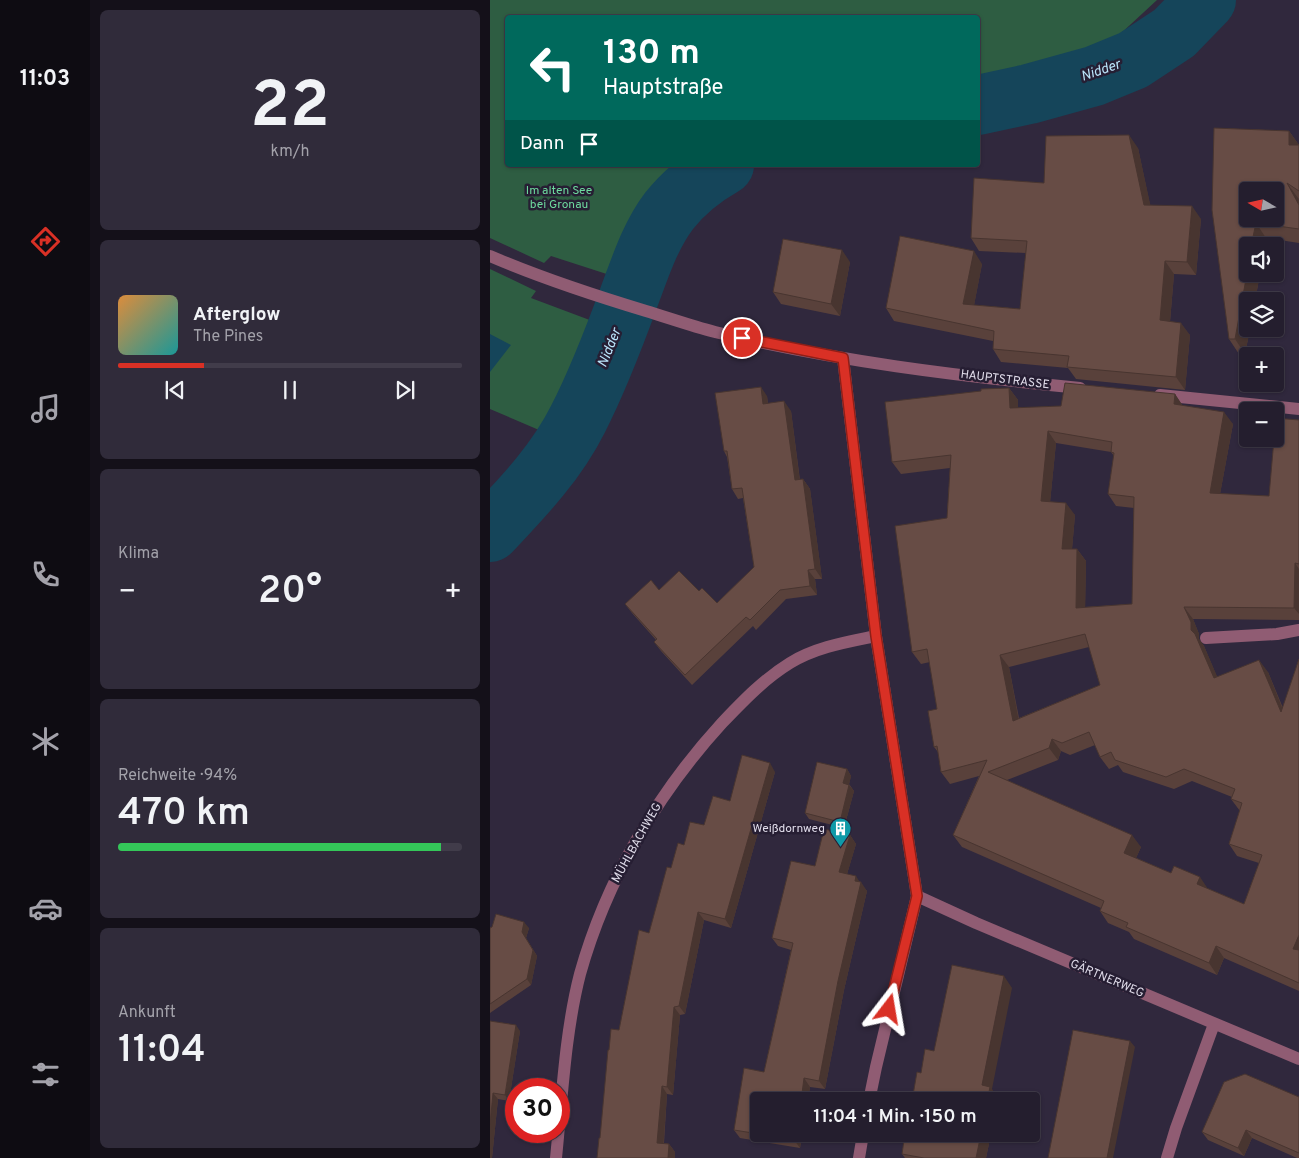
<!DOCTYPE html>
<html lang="de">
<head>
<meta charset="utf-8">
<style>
  :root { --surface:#241e2e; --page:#302b3a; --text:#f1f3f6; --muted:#a3a2aa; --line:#413c4a; --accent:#d93025 }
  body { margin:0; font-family:Overpass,sans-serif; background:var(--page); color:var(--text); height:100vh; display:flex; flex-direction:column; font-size:19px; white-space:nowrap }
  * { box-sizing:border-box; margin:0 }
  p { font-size:16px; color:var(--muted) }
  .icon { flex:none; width:28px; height:28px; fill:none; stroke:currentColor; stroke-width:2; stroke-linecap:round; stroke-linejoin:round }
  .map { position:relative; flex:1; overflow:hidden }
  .sheet { display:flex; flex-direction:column; gap:10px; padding:10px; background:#141019; width:400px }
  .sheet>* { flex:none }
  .hud { position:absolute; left:15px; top:15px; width:475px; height:152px; border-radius:5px; box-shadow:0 1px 4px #0004,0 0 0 1px var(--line); background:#00695c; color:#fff; overflow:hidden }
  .needle { width:32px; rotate:279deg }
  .fabs { position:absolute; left:749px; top:182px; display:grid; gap:10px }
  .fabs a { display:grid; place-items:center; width:45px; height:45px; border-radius:5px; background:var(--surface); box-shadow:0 1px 4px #0004,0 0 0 1px var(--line); font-size:25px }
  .speed { position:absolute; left:15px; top:1078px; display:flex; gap:10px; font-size:25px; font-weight:700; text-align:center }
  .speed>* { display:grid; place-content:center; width:65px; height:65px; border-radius:50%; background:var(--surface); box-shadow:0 1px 4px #0004,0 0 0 1px var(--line); line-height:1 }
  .speed .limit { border:8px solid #d22; background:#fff; color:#111 }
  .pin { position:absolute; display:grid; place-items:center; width:42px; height:42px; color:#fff; margin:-21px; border:2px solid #fff; border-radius:50%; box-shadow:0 1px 5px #0007 }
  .me { position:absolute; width:55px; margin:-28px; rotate:14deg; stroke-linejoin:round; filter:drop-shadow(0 0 4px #0008) }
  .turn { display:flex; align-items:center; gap:18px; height:105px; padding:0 15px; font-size:22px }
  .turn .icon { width:65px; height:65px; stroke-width:2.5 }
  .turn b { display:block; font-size:35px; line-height:42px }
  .then { display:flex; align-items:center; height:48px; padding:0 15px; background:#0003; gap:10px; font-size:19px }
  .big { font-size:38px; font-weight:600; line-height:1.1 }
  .sheet .tile { flex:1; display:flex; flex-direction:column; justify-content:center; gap:8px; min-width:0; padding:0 18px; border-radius:8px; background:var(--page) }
  .sheet .dial { align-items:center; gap:0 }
  .dial b { font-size:65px; line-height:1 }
  .song { display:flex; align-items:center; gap:15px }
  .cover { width:60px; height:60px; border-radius:8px; background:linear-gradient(135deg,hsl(30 70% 55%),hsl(180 70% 35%)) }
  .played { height:5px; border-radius:2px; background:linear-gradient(90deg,var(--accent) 25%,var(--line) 25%) }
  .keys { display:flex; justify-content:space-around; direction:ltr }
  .heat { display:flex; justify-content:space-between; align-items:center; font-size:28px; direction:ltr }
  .charge { height:8px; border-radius:4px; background:linear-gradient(90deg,#34c759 94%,var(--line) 0) }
  .trip { position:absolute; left:260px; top:1092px; width:290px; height:50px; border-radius:5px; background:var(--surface); box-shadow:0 1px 4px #0004,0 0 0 1px var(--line); font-weight:600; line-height:50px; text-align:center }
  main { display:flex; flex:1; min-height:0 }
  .tabs { display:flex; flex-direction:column; width:90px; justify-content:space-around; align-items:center; background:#0e0c12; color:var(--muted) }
  .tabs .icon { width:35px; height:35px }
  .tabs .current { color:var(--accent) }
  .tabs b { font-size:22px; color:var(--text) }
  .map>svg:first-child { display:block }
</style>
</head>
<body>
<main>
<nav class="tabs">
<b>11:03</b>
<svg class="icon current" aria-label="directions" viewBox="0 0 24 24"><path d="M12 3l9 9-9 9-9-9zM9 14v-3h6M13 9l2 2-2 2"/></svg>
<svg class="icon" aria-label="music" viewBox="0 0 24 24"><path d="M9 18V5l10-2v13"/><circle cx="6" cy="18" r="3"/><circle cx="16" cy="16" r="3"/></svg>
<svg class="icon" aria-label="phone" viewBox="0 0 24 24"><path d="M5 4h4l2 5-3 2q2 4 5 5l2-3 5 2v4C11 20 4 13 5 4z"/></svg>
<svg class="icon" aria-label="climate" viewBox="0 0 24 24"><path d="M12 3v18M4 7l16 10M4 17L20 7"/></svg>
<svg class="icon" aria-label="car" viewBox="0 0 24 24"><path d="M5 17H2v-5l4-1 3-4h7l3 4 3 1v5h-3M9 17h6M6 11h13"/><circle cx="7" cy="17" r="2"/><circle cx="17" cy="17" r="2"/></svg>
<svg class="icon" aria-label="filters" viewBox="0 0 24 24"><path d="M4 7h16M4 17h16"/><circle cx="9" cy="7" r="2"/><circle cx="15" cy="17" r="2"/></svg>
</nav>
<section class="sheet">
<div class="tile dial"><b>22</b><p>km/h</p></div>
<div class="tile">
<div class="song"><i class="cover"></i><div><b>Afterglow</b><p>The Pines</p></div></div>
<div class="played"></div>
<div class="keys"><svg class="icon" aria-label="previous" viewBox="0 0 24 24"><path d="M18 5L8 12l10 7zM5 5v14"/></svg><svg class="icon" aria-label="pause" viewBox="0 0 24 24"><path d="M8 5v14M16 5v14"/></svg><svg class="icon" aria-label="next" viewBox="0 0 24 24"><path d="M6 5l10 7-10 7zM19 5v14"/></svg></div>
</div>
<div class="tile"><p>Klima</p>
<div class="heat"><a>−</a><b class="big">20°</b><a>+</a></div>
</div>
<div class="tile"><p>Reichweite · 94%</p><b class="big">470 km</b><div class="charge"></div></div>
<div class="tile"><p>Ankunft</p><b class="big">11:04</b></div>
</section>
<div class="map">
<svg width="809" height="1158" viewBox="0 0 809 1158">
  <rect width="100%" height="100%" fill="#30283d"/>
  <path fill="#2e5d42" d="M0 0H667L627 37 617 39 620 45 512 82 488 85V18H18V165H190L172 180 149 208 129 278 61 256 54 263 0 238Z
    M0 269 46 291 41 298 105 322 63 436 0 409Z"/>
  <path fill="#15455a" d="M0 334 21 345 0 372Z"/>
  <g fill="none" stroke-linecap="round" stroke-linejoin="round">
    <path stroke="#15455a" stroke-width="60" d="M488 105 539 94 604 76 643 60 684 33 716 0
      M0 532C33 497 66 463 88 419 108 380 124 338 139 297 150 268 160 236 179 211 194 192 213 177 234 165"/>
    <path stroke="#905c73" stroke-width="12" d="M0 256C51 278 103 295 156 311 179 318 202 326 225 332 344 361 468 376 590 388
      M353 358 386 636 427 896 386 1067 379 1101
      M670 395 809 409
      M716 638 787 634 809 630
      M427 896 486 923 809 1059
      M66 1158C72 1099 75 1032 90 974 116 881 167 794 232 723 253 701 274 679 300 663 326 647 357 642 386 636
      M369 1158 373 1134
      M677 1158 686 1128 724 1024"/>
  </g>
  <path fill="#59413b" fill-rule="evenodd" d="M724 128 799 131 809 145V199L808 198 809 200V243L776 238 758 274H770L765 301 758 329H760L755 354H749L739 339Z
    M648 148 660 205 711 219 706 275 684 274 680 322 700 335 695 390 586 379 578 368 511 362 503 349V341L404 321 396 308 492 264 484 305 530 309 536 253 489 251 481 238 554 183Z
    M360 262 350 316 291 304 283 292Z
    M519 388 528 400V408L571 406 685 394 692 405 743 424 730 494 779 496 809 420V620L703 619 709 634V639L714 646 727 677 778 672 793 708 809 659V991L734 958 727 975 644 939 639 932 618 923 610 911 611 908 472 847 463 835 489 776 460 784 451 772 448 752 444 747 447 709 440 662 431 664 422 652 457 518 460 468 411 474 402 462ZM566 443 621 452 624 456 618 494 626 506 644 508 642 604 595 607 596 561 587 549H582L585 515 560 502ZM599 647 610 685 529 718 519 667ZM605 745 610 757 619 769 628 765 633 772 684 789 702 781 742 797 741 799 750 811 739 844 747 856 769 863 754 904 646 858 651 847 517 780 568 760 571 751 580 755Z
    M277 396 278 404 301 411 310 480 313 479 320 489 332 579H325L327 595 296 599 266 630 263 626 202 685 171 651 164 642 166 640 142 613 135 604 169 590 209 591 227 603 264 567 253 498 248 499 242 489 237 457 234 451Z
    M357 769 361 776 359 784 364 791 354 828 319 819 315 813Z
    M285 772 241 928 214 920 195 1014 190 1015 183 1095 177 1094 174 1143 179 1144 185 1152 110 1138 119 1050 129 1030 159 933 181 868 194 845 240 801Z
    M360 835 366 844 357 874 369 882 377 891 354 990 335 1089 320 1087 310 1148 250 1138 244 1130 274 1072 301 950 288 946 282 938 325 866Z
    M2 927 39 928 36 938 47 956 41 985 0 1013V928Z
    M0 1021 30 1031 19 1101 8 1099 2 1158Z
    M809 1097V1158H807L762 1138 754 1156 718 1140 712 1132Z
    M415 1134H501L496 1158H415L412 1154Z"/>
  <path fill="#483530" d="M799 131 809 145H799Z
    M639 135 648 148 663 217 654 205Z
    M797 183 808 198 809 200V205Z
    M702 206 711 219 706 275 697 262Z
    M766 223 776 238 775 246H761Z
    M352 250 360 262 350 316 341 304Z
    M484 251 492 264 482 316 473 304Z
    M675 261 684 274 679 333 670 320Z
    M758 268V274H770L765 301H758V329H760L755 354 745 339Z
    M691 323 700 335 695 390 686 377Z
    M271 387 277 396 279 414 273 404Z
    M519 388 528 400V420L520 408Z
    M685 394 693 406 684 404Z
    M294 401 301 411 311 490 305 480Z
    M734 412 743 424 728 505 720 493Z
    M558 431 566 443 559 513 551 501Z
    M313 479 320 489 332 579 325 569Z
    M576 503 585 515 581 561 572 549Z
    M587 549 596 561 595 620 586 608Z
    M805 563 809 569V614L804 608Z
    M318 570 325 579 327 595 320 586Z
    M694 607 703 619 709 634V639L714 646 733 690 724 678 701 630Z
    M510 655 519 667 531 733 523 721Z
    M769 660 778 672 799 725 791 712Z
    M562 739 571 751 568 760 559 748Z
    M280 763 285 772 241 928 235 919Z
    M357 769 361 776 358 789 353 783Z
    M359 785 364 791 354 828 350 822Z
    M360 835 366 844 355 881 349 872Z
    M642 835 651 847 643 865 634 853Z
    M366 876 371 884V882L377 891 354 990 335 1089 329 1081Z
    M710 877 718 889 707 884Z
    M208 912 214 920 195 1014 189 1006Z
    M34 922 39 928 36 938 47 956 41 985 37 979 32 932Z
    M809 935V957L803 949Z
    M726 946 734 958 727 975 719 963Z
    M514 976 522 988 502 1089 508 1098V1101H497L492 1085Z
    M184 1007 190 1015 183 1095 177 1087Z
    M26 1025 30 1031 19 1101 15 1095Z
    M640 1041 645 1047 623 1158H617Z
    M314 1078 320 1087 318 1101H311Z
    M172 1086 177 1094 173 1151 167 1143Z
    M3 1093 8 1099 2 1158H0V1125Z
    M756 1130 762 1138 754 1156 748 1148Z
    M305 1134H312L310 1148 304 1140Z
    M491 1134H501L496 1158H486Z
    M179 1144 185 1152V1158H178Z"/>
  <path fill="#674c45" stroke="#483530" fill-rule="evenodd" d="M724 128 799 131V145H809V191L797 183 809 205V229L766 223 761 246H758V268L745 339H739L722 210ZM758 191H785V219H758Z
    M639 135 654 205 702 206 697 262 675 261 670 320 691 323 686 377 577 367 579 356 503 349 504 331 396 308 410 236 484 251 473 304 530 309 537 241 481 238 484 178 554 183 556 136Z
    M293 239 352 250 341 304 283 292Z
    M575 383 685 394 684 404 734 412 720 493 779 496 784 439H785V418L809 420V564L805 563 804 608 694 607 701 622V630L705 634 724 678 769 660 791 712 809 659V935L803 949 809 950V983L726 946 719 963 636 927 638 923 610 911 614 901 463 835 497 760 451 772 447 746 444 747 438 711 447 709 437 649 422 652 405 526 457 518 461 455 402 462 395 402 491 391V389L519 388 520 408 571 406ZM558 431 622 442 621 452 624 453 618 494 644 497 642 604 586 608 587 549H572L576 503 551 501ZM595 634 610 685 523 721 510 655ZM599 732 610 757 621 752 625 760 676 777 694 769 745 789 741 799 752 803 739 844 772 855 754 904 707 884 710 877 684 866 681 873 634 853 642 835 498 772 559 748 562 739 572 743Z
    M271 387 273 404 294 401 305 480 313 479 325 569 318 570 320 586 290 590 260 620 256 617 195 675 164 642 167 639 135 604 161 580 169 590 189 571 209 591 212 588 227 603 264 567 252 488 242 489 237 451H234L225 393Z
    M252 755 280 763 235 919 208 912 189 1006 184 1007 177 1087 172 1086 167 1143 179 1144 178 1158H107L109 1138H110L118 1050H119L121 1029 129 1030 149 930 159 933 177 867 181 868 188 843 194 845 200 822 214 825 223 796 240 801Z
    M327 762 357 769 353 783 359 785 350 822 315 813Z
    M334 829 360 835 349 872 366 876 365 881 371 882 348 981 329 1081 314 1078 311 1101H269V1134L244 1130 254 1068 274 1072 303 943 282 938 301 861 325 866Z
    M6 914 34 922 32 932 43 950 37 979 0 1004V928L2 927Z
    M462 965 514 976 492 1085 500 1087 497 1101H422L427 1072 431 1073 435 1049 444 1051Z
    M0 1021 26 1025 15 1095 3 1093 0 1125Z
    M583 1030 640 1041 617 1158H558Z
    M755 1074 809 1097V1153L756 1130 748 1148 712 1132 734 1082Z
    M269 1134H305L304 1140Z
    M415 1134H491L486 1158H434L412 1154Z"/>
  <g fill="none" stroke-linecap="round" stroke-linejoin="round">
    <defs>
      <path id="route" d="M252 338 353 358 386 636 427 896 399 1009"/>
    </defs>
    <use href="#route" stroke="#8d1f18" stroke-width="12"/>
    <use href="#route" stroke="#d93025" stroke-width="9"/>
  </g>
  <defs>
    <symbol id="building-pin" viewBox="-11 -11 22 30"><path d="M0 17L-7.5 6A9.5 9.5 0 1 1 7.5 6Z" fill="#0f9aa8" stroke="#261e33"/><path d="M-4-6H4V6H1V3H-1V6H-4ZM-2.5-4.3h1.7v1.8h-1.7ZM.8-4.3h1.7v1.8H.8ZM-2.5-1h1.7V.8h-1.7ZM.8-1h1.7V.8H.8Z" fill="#fff"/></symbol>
  </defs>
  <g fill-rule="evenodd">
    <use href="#building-pin" x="338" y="816" width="25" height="34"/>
  </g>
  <g text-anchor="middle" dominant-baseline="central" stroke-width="5" stroke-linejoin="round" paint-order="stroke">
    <g font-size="12" fill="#6edb9f" stroke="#261e33">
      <text x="69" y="191">Im alten See<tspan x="69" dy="14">bei Gronau</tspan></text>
    </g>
    <g font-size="12" fill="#e0dcea" stroke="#261e33">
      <text transform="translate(515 380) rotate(7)">HAUPTSTRASSE</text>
      <text transform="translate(147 843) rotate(-61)">MÜHLBACHWEG</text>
      <text transform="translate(617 979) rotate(23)">GÄRTNERWEG</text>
    </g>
    <g font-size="12" fill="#e0dcea" stroke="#261e33" text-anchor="end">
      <text x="335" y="829">Weißdornweg</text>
    </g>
    <g font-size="14" font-style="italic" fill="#bae4fa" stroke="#261e33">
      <text transform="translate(611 71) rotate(-19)">Nidder</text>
      <text transform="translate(120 348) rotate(-68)">Nidder</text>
    </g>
  </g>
</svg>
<div class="fabs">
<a><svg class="needle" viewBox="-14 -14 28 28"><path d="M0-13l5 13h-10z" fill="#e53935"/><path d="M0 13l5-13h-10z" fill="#a3a2aa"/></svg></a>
<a><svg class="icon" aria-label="sound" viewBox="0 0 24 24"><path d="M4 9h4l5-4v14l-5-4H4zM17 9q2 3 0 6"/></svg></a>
<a><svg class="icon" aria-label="layers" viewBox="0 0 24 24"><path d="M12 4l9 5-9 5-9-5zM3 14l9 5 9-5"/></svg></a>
<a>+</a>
<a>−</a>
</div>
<div class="speed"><div class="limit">30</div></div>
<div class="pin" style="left:252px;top:338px;background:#d93025"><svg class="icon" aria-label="arrive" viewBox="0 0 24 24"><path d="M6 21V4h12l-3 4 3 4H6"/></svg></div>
<svg class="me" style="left:399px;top:1009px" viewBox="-20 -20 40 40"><path d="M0-17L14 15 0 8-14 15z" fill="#d93025" stroke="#fff" stroke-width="4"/></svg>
<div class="trip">11:04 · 1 Min. · 150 m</div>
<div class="hud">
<div class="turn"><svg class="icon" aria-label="left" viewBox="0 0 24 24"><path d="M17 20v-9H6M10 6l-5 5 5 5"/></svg><div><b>130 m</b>Hauptstraße</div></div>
<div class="then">Dann<svg class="icon" aria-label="arrive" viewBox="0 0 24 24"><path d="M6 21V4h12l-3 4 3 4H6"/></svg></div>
</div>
</div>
</main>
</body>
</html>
